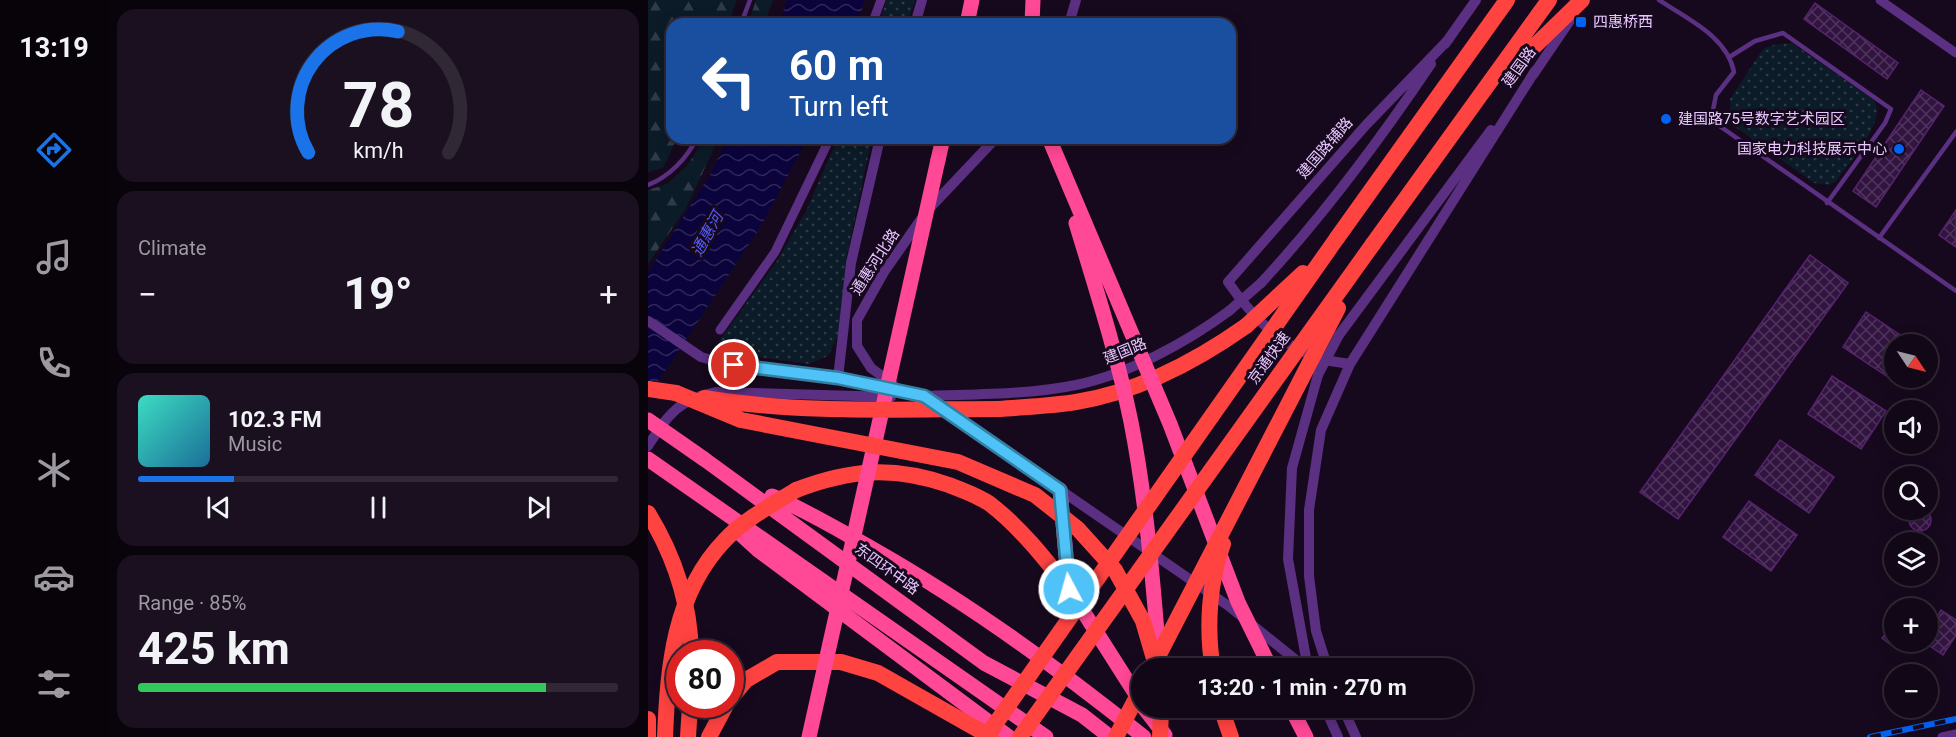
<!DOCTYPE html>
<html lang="en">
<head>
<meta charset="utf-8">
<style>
  :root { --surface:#110716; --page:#1a101f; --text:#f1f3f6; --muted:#9c99a1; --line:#302835; --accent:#1a73e8 }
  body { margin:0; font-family:Roboto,"Noto Sans SC",sans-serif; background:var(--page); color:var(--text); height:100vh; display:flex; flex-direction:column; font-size:22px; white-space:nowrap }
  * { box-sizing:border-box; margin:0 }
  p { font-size:20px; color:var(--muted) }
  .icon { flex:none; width:33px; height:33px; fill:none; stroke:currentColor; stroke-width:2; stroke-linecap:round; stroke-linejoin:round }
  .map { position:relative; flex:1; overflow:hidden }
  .drawer { display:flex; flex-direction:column; gap:9px; padding:9px; background:#09040c; width:540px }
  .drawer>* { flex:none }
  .banner { position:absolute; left:18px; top:18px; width:570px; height:126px; border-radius:18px; box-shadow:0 3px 15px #0003,0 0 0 2px var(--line); background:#1a4fa0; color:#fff; overflow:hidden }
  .needle { width:39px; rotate:125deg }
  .tools { position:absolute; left:1236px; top:334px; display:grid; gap:12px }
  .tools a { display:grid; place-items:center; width:54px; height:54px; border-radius:50%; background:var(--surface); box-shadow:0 3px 15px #0003,0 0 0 2px var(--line); font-size:30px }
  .speed { position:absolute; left:18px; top:640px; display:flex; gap:12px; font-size:30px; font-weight:700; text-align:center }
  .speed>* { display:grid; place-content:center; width:78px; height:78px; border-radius:50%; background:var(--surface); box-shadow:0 3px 15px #0003,0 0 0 2px var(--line); line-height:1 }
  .speed .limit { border:9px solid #d22; background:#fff; color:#111 }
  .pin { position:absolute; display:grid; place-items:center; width:51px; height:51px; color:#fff; margin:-26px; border:3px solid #fff; border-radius:50%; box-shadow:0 2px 6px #0007 }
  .me { position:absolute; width:66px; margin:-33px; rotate:354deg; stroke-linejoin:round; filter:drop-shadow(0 0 4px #0008) }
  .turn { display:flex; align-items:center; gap:21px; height:126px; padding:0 24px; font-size:27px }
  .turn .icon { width:78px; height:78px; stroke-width:2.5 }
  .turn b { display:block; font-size:42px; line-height:51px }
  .big { font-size:45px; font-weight:700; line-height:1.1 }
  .drawer .card { flex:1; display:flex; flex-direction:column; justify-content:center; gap:9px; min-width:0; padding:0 21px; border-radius:18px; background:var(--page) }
  .drawer .dial { align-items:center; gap:0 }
  .dial svg { height:156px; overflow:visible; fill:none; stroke:var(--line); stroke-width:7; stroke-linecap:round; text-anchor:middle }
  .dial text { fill:var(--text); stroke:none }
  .song { display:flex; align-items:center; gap:18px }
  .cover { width:72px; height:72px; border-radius:9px; background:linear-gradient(135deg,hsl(170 70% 55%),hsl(200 70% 35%)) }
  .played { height:6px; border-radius:3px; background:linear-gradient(90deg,var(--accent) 20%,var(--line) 20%) }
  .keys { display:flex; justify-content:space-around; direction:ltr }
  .heat { display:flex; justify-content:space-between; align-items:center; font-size:33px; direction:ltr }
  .charge { height:9px; border-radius:4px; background:linear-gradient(90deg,#34c759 85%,var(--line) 0) }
  .trip { position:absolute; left:483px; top:658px; width:342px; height:60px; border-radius:30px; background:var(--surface); box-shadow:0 3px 15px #0003,0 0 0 2px var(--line); font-weight:700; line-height:60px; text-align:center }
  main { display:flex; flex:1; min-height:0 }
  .tabs { display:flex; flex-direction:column; width:108px; justify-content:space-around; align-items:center; background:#070309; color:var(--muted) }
  .tabs .icon { width:42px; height:42px }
  .tabs .current { color:var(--accent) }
  .tabs b { font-size:27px; color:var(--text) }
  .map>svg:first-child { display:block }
</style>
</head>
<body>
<main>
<nav class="tabs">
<b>13:19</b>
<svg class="icon current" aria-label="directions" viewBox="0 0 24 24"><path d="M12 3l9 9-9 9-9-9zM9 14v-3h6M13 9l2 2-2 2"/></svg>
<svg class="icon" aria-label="music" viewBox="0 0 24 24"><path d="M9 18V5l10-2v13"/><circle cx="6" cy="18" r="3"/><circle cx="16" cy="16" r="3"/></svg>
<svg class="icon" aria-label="phone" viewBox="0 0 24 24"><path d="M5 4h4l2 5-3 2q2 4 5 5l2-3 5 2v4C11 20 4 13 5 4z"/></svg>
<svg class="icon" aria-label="climate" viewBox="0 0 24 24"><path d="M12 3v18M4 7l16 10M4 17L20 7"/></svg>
<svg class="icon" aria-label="car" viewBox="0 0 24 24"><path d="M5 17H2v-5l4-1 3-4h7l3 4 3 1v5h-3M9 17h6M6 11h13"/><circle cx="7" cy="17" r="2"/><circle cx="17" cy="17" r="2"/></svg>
<svg class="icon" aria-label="filters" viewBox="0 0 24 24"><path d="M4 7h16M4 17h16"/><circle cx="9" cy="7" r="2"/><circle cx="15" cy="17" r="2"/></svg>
</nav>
<section class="drawer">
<div class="card dial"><svg viewBox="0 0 100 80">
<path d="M14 69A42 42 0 1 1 86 69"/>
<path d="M14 69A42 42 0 0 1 60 7" stroke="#1a73e8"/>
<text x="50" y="56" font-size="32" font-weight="700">78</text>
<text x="50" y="72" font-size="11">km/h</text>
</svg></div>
<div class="card"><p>Climate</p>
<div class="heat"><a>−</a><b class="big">19°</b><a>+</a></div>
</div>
<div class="card">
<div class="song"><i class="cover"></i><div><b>102.3 FM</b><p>Music</p></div></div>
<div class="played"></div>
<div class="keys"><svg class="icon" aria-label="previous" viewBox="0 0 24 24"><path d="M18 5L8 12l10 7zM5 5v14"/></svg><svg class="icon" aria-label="pause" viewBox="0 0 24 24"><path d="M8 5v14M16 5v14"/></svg><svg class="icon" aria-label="next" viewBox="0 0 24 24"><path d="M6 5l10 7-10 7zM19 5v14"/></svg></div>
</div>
<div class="card"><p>Range · 85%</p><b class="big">425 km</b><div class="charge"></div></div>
</section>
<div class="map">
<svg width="1308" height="737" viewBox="0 0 1308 737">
  <defs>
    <pattern id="green-dots" width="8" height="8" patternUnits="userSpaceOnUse" patternTransform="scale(1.5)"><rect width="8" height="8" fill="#0c1b28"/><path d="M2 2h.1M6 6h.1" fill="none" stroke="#2f3b48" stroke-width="1.8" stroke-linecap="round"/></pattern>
    <pattern id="forest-firs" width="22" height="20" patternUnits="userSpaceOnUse" patternTransform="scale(1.5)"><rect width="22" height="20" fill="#0c1b28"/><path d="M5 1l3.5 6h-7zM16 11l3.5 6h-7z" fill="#2f3b48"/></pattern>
    <pattern id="water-waves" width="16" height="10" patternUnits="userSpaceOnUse" patternTransform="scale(1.5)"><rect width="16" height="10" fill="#0b043c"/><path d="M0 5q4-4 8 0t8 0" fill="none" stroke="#2f2759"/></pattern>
    <pattern id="building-cross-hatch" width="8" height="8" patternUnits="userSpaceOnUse" patternTransform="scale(1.5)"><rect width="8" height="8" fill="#321440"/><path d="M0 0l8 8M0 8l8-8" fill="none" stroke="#50355d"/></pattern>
  </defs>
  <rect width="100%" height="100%" fill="#17091d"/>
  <path fill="url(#green-dots)" d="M239 0H267L259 24H230Z
    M1144 43 1226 100C1239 122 1202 161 1189 180L1182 185 1166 183 1086 126 1083 120 1082 99 1115 49 1126 45Z
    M190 138H224L199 255 190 335 180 356 161 364 73 352 71 341 129 261 158 211Z"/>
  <path fill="url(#forest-firs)" d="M0 0H89L80 24H24V138H29L15 168 0 172Z
    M108 0H125L116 24H100Z
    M57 138H71L37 210 0 264V190L19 184 39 166Z"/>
  <path fill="url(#water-waves)" d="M139 0H217L209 24H131Z
    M80 138H160L111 229 0 397V272L62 175Z"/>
  <path fill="url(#building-cross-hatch)" stroke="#57236f" stroke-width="1.5" d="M1167 3 1250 63 1239 79 1156 19Z
    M1273 90 1296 106 1228 207 1205 191Z
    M1308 210V247L1291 235Z
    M1162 255 1200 283 1030 519 992 492Z
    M1218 312 1267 345H1246V378H1253L1249 383 1195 347Z
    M1184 376 1238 411 1213 449 1160 414Z
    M1132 440 1186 477 1161 513 1107 475Z
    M1101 501 1149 535 1123 571 1075 537Z
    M1261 520a11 11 0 1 1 22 0a11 11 0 1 1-22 0Z
    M1293 610 1308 620V635L1295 655 1276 642H1280V631Z
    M1246 622V642H1256L1250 650 1234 638Z"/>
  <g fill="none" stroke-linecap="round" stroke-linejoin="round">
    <path stroke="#5b2f81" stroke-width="4.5" d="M1011 0C1039 19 1079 36 1086 72L1068 95 1063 120 1308 291
      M93 24 102 0
      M1083 56 1107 41 1135 33 1243 109 1237 123 1179 203
      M0 185C21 177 39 158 49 138
      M1231 238 1308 132"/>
    <path stroke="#5b2f81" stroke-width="9" d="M1232 0 1308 53
      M224 24 233 0
      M72 330 127 252 182 138
      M1294 737 1308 734"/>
    <path stroke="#5b2f81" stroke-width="10" d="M267 24 274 0
      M421 24 428 0
      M797 44 828 0
      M885 75 925 16
      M613 283C676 215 731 141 783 64
      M0 321 53 357 71 362 190 378 276 396 582 607 659 669
      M691 335 843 130
      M655 352C622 335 601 312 580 282L718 125 801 39
      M669 359 702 364
      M190 378 203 263 232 138
      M245 384 223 368 209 346V320L236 272 278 212 348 138
      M276 396C327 394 379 395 428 385 481 374 539 342 581 311
      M0 446C20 415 30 399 69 392L243 397
      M660 669 640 559 644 468 670 375
      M680 669 668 631 661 576V510L673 430 702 364 887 71
      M677 708 690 737
      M695 708 708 737"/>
    <path stroke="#ff4896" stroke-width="15" d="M319 24 324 0
      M384 24 385 0
      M290 160 295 138
      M0 459 398 737
      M56 459 336 663 434 715 462 737
      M412 490 421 589 494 704
      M124 496C160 511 192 531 225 549 322 604 410 668 496 737
      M87 529 110 550 361 737
      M496 708 517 735
      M643 708 658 737"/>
    <path stroke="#ff4341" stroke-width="16" d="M859 73 934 0
      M689 238 859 0
      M725 244 901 0
      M0 389 28 393
      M351 409C376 407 403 406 428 402 490 392 547 362 598 326
      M148 490C203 469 245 466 301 485 314 490 331 496 342 504 373 528 397 559 421 589
      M0 513C27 557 42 602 43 654
      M82 699 98 680 129 662H193L230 673 343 737
      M0 719V737
      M40 737 42 705
      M61 737 78 705"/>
    <defs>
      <path id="rail" d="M1222 737 1308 719"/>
    </defs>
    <use href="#rail" stroke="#0063f1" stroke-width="6"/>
    <use href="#rail" stroke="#17091d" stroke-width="4" stroke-dasharray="11" stroke-linecap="butt"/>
    <path stroke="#5b2f81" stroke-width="10" d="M581 311 613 283
      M670 375 691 335"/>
    <path stroke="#ff4896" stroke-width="15" d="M403 143 522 424 590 602 623 669
      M428 223C448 289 469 354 483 422 498 499 505 579 511 658
      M0 420 56 459
      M161 737 290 160"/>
    <path stroke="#ff4341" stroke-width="16" d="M598 326 655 273
      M28 393 93 420 310 462 387 495 430 529 467 570 495 621 509 669
      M56 398C153 414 253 409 351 409
      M505 666 690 308
      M565 669C558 630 561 581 575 544
      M573 708 583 737
      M17 737C20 667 25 594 77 540 97 519 124 505 148 490
      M338 737 689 238
      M372 737 725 244
      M468 737 494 687
      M512 737 513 708"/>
  </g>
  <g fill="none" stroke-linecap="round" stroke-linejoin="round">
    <defs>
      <path id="route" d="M86 365 190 378 276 396 412 490 421 589"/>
    </defs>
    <use href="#route" stroke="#337fa1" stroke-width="15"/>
    <use href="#route" stroke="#4fc3f7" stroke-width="10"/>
  </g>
  <g fill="#0063f1" stroke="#17091d" stroke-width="2">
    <rect x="927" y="16" width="12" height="12" rx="3"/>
    <circle cx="1018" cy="119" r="6"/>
    <circle cx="1251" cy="149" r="6"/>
  </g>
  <g text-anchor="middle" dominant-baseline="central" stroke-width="6" stroke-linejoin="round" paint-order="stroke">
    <g font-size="15" fill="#e8c6ff" stroke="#17091d" text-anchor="start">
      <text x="945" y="22">四惠桥西</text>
      <text x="1030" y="119">建国路75号数字艺术园区</text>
      <text x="1239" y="149" text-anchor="end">国家电力科技展示中心</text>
    </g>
    <g font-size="15" fill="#e8c6ff" stroke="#17091d">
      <text transform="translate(871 67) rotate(-54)">建国路</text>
      <text transform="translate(677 148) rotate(-49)">建国路辅路</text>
      <text transform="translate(227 262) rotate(-57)">通惠河北路</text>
      <text transform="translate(477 351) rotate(-22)">建国路</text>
      <text transform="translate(621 358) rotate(-54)">京通快速</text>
      <text transform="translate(239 569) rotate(36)">东四环中路</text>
    </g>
    <g font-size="16" font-style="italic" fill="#545cff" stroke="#17091d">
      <text transform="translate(59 234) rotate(-61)">通惠河</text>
    </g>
  </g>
</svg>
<div class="tools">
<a><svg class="needle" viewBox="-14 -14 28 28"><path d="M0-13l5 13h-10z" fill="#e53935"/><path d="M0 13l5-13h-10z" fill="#9c99a1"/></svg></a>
<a><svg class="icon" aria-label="sound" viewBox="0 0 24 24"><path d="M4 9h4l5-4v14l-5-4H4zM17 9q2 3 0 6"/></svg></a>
<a><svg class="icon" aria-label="search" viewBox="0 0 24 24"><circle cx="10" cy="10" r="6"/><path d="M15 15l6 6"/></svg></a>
<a><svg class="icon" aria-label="layers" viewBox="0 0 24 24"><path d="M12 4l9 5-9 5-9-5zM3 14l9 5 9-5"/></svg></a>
<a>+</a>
<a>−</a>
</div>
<div class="speed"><div class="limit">80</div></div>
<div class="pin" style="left:86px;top:365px;background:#d93025"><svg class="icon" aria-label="arrive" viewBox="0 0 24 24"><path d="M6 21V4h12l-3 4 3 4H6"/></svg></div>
<svg class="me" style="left:421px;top:589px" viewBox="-20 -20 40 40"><circle r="17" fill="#4fc3f7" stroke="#fff" stroke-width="3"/><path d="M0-11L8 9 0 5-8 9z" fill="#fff"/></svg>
<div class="trip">13:20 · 1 min · 270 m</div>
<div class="banner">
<div class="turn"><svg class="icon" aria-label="left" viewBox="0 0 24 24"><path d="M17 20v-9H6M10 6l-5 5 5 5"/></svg><div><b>60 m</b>Turn left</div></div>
</div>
</div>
</main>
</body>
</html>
